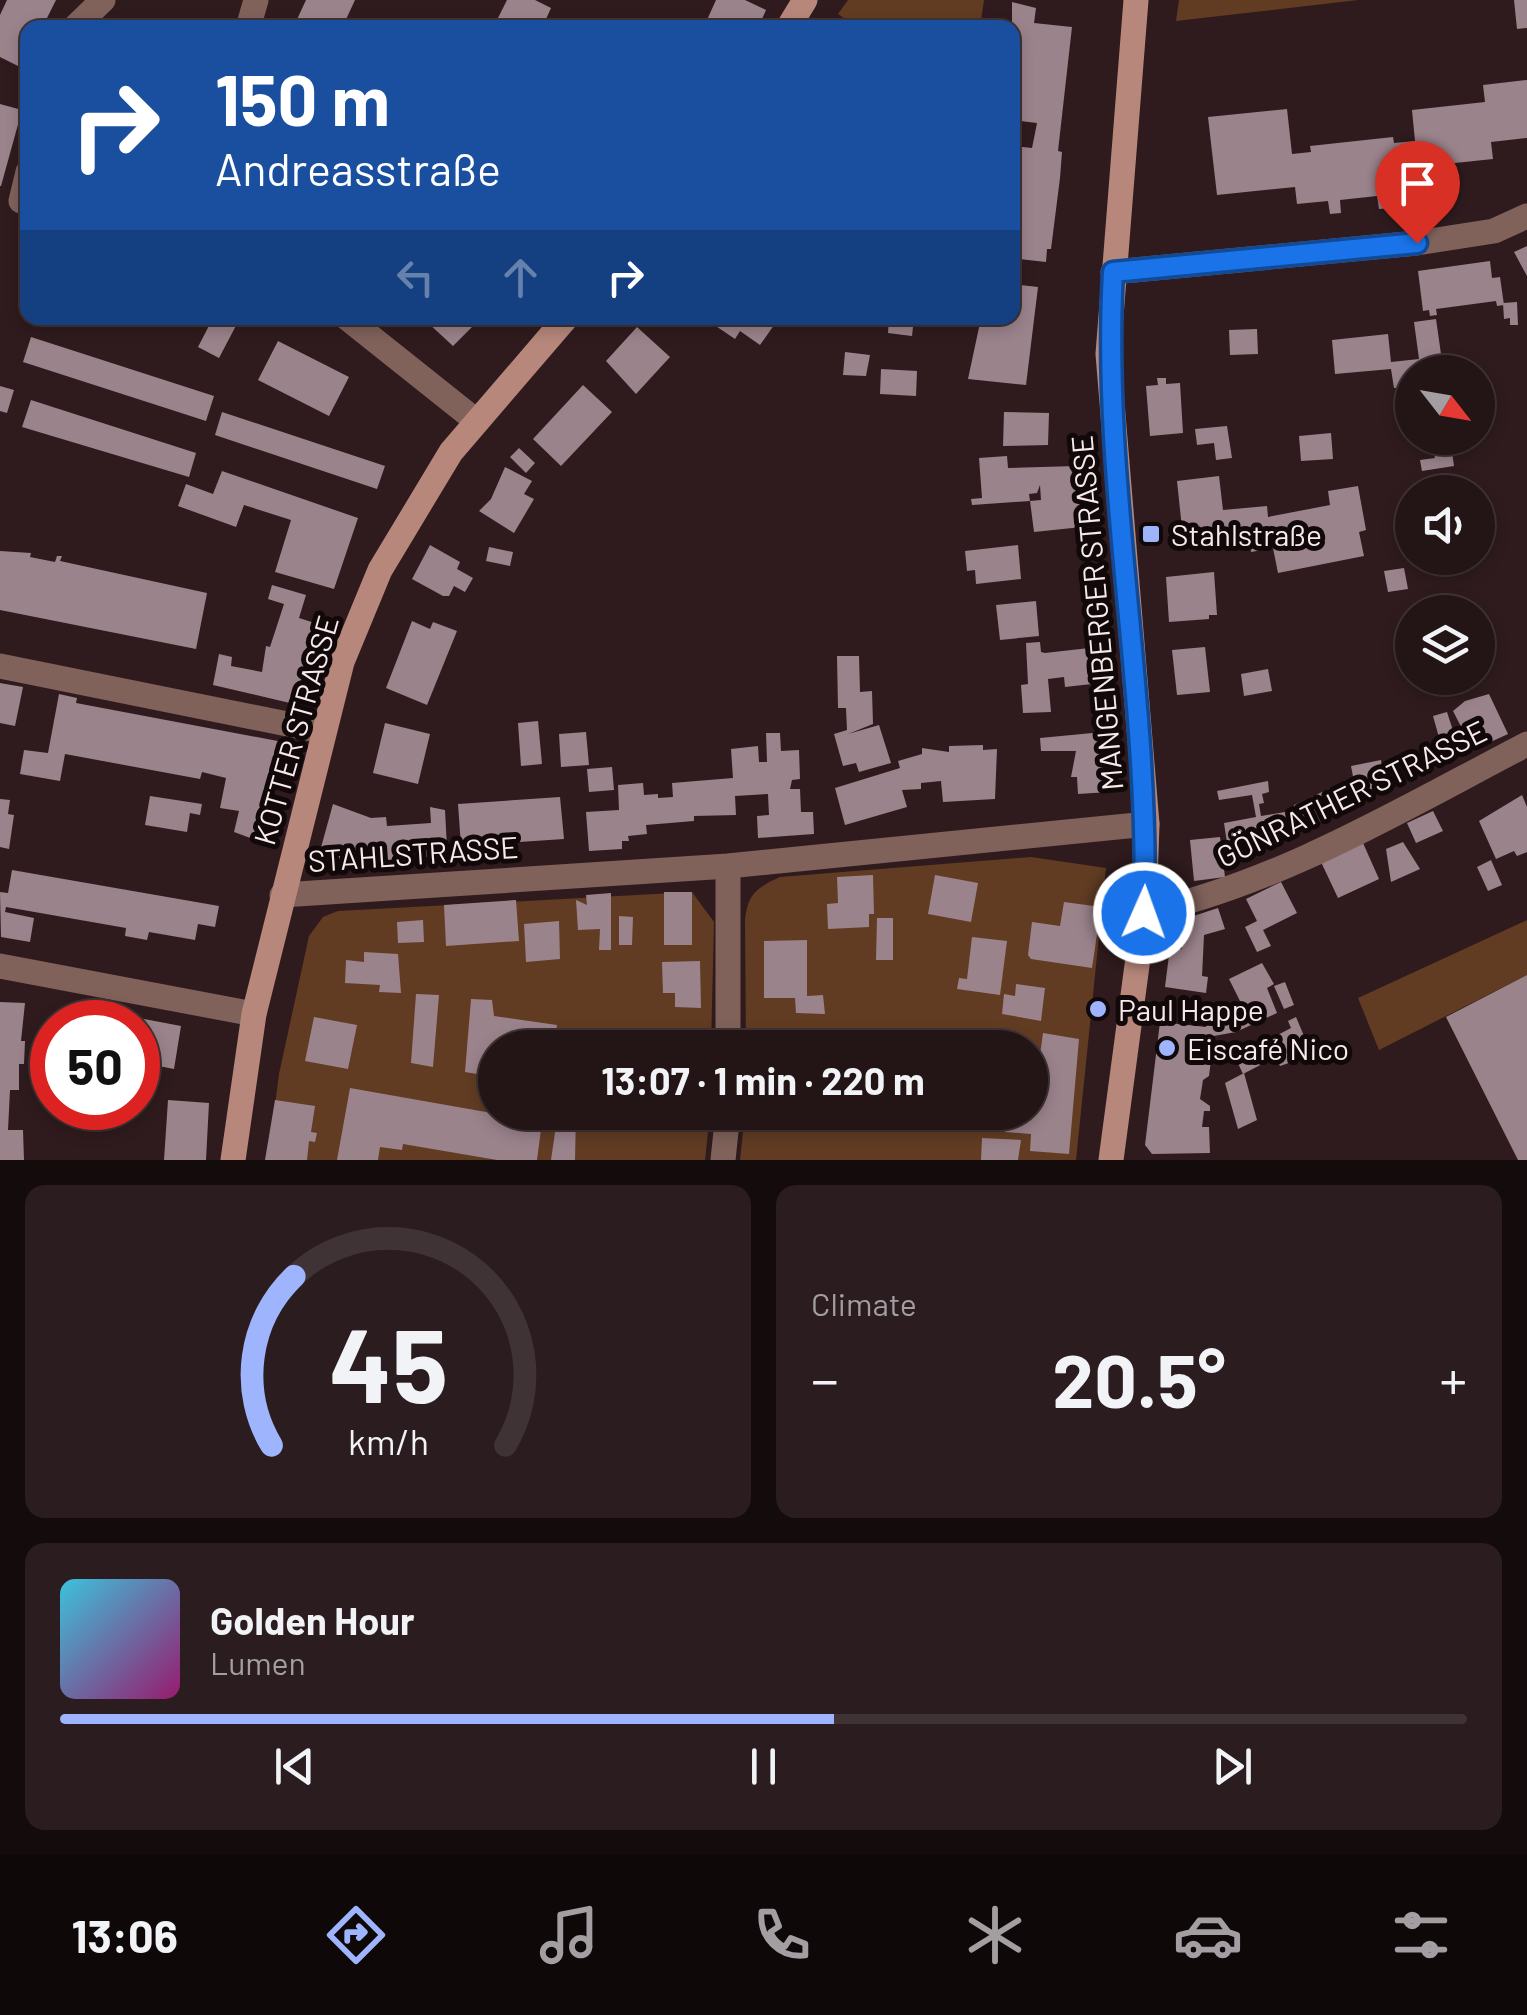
<!DOCTYPE html>
<html lang="en">
<head>
<meta charset="utf-8">
<style>
  :root { --surface:#231416; --page:#2b1d1f; --text:#f1f3f6; --muted:#a39ea1; --line:#403335; --accent:#9eb4fd }
  body { margin:0; font-family:Barlow,sans-serif; background:var(--page); color:var(--text); height:100vh; display:flex; flex-direction:column; font-size:38px; white-space:nowrap }
  * { box-sizing:border-box; margin:0 }
  p { font-size:32px; color:var(--muted) }
  .icon { flex:none; width:55px; height:55px; fill:none; stroke:currentColor; stroke-width:2; stroke-linecap:round; stroke-linejoin:round }
  .map { position:relative; height:1160px; overflow:hidden }
  .drawer { display:flex; flex-direction:column; gap:25px; padding:25px; background:#130b0c; flex:1 }
  .drawer>* { flex:none }
  .hud { position:absolute; left:20px; top:20px; width:1000px; height:305px; border-radius:20px; box-shadow:0 5px 15px #0003,0 0 0 2px var(--line); background:#1a4fa0; color:#fff; overflow:hidden }
  .needle { width:65px; rotate:121deg }
  .controls { position:absolute; left:1395px; top:355px; display:grid; gap:20px }
  .controls a { display:grid; place-items:center; width:100px; height:100px; border-radius:50%; background:var(--surface); box-shadow:0 5px 15px #0003,0 0 0 2px var(--line); font-size:50px }
  .speed { position:absolute; left:30px; top:1000px; display:flex; gap:20px; font-size:50px; font-weight:700; text-align:center }
  .speed>* { display:grid; place-content:center; width:130px; height:130px; border-radius:50%; background:var(--surface); box-shadow:0 5px 15px #0003,0 0 0 2px var(--line); line-height:1 }
  .speed .limit { border:15px solid #d22; background:#fff; color:#111 }
  .pin { position:absolute; display:grid; place-items:center; width:85px; height:85px; color:#fff; margin:-102px -42px; border-radius:50% 50% 50% 0; rotate:-45deg; box-shadow:0 0 10px #0007 }
  .pin .icon { rotate:45deg }
  .me { position:absolute; width:110px; margin:-55px; rotate:2deg; stroke-linejoin:round; filter:drop-shadow(0 0 8px #0008) }
  .turn { display:flex; align-items:center; gap:35px; height:210px; padding:0 30px; font-size:45px }
  .turn .icon { width:130px; height:130px; stroke-width:2.5 }
  .turn b { display:block; font-size:70px; line-height:85px }
  .lanes { display:flex; align-items:center; height:95px; padding:0 30px; background:#0003; justify-content:center; gap:50px; direction:ltr }
  .lanes .off { opacity:.35 }
  .big { font-size:75px; font-weight:700; line-height:1.1 }
  .drawer .widget { flex:1; display:flex; flex-direction:column; justify-content:center; gap:15px; min-width:0; padding:0 35px; border-radius:20px; background:var(--page) }
  .drawer .dial { align-items:center; gap:0 }
  .dial svg { height:260px; overflow:visible; fill:none; stroke:var(--line); stroke-width:7; stroke-linecap:round; text-anchor:middle }
  .dial text { fill:var(--text); stroke:none }
  .song { display:flex; align-items:center; gap:30px }
  .cover { width:120px; height:120px; border-radius:15px; background:linear-gradient(135deg,hsl(190 70% 55%),hsl(320 70% 35%)) }
  .played { height:10px; border-radius:5px; background:linear-gradient(90deg,var(--accent) 55%,var(--line) 55%) }
  .keys { display:flex; justify-content:space-around; direction:ltr }
  .heat { display:flex; justify-content:space-between; align-items:center; font-size:55px; direction:ltr }
  .drawer .tiles { flex:1; display:grid; gap:25px; grid-template-columns:1fr 1fr }
  .widget:last-child { grid-column:span 2 }
  .trip { position:absolute; left:478px; top:1030px; width:570px; height:100px; border-radius:50px; background:var(--surface); box-shadow:0 5px 15px #0003,0 0 0 2px var(--line); font-weight:700; line-height:100px; text-align:center }
  .dock { display:flex; height:160px; justify-content:space-around; align-items:center; background:#0e0809; color:var(--muted) }
  .dock .icon { width:70px; height:70px }
  .dock .selected { color:var(--accent) }
  .dock b { font-size:45px; color:var(--text) }
  .map>svg:first-child { display:block }
</style>
</head>
<body>
<div class="map">
<svg width="1527" height="1160" viewBox="0 0 1527 1160">
  <rect width="100%" height="100%" fill="#2f1b1d"/>
  <path fill="#613c23" d="M848 0H984L980 27H856L838 14Z
    M1179 0H1358L1176 21Z
    M1031 857 1106 868 1076 1160H740L745 1113 1030 1112V1048L746 1047 745 920C748 894 756 888 780 877Z
    M692 892 714 922 711 1047 495 1048V1112L710 1113 705 1160H268L279 1074 309 936 323 917 338 911Z
    M1527 920V975L1379 1050 1358 998Z"/>
  <path fill="#9b838c" d="M7 0H56L42 28H28V57L22 68 0 57V15Z
    M306 0H355L342 28H293Z
    M507 0H535L551 8 542 28H493Z
    M716 0H745L766 10 758 28H723L707 20Z
    M1514 0H1527V28L1517 29Z
    M1012 2 1036 8 1034 23 1072 27 1058 151 1062 152 1060 178 1051 249H1047L1046 262 1019 259 1021 246 1012 245 1014 146 1032 148 1037 123 1012 120 1016 49 1012 48Z
    M1527 80V138L1491 142 1493 159 1417 167 1420 191 1389 195 1390 208 1379 209 1377 196 1340 200 1341 213 1330 214 1328 201 1297 204 1295 187 1217 195 1208 117 1287 109 1292 154 1311 152 1310 146 1393 137 1394 143 1415 141 1412 110 1485 102 1483 85Z
    M0 104 22 110 1 186H0Z
    M1527 246V276L1514 252Z
    M1490 261 1492 278 1500 277 1504 305 1497 306 1496 301 1436 309 1437 315 1430 316 1429 310 1423 311 1418 271Z
    M1012 284 1038 287 1026 385 968 379 981 318H1012Z
    M1517 302 1518 325H1510V318L1504 319 1503 303Z
    M213 318H240L219 358 198 347Z
    M431 318H481L453 346 427 322Z
    M704 318H779L760 345 740 331 735 339Z
    M889 318H914L912 336 888 333Z
    M1436 319 1443 368 1412 372V386L1394 388 1391 369 1335 374 1332 340 1388 334 1391 362 1419 359 1414 322Z
    M637 327 670 357 636 394 606 361Z
    M1257 329 1258 354 1230 355 1229 330Z
    M31 337 214 396 206 421 23 362Z
    M278 341 349 377 329 416 258 380Z
    M845 352 870 355 866 376 843 375Z
    M881 369 917 371 916 396 880 394Z
    M1157 378H1166V384L1180 383 1183 433 1150 436 1146 386 1158 385Z
    M583 385 612 412 561 466 533 439Z
    M0 386 14 390 7 413 0 411Z
    M31 400 196 453 189 477 22 427Z
    M222 412 385 466 377 489 215 435Z
    M1004 412 1049 413 1048 445 1003 446Z
    M1227 426 1232 458 1216 460 1214 443 1197 445 1195 429Z
    M1331 433 1333 459 1301 461 1299 436Z
    M1431 438H1450L1454 466 1422 471 1420 460 1435 458Z
    M519 448 535 463 526 473 510 457Z
    M1007 456 1008 468 1076 466 1082 527 1034 532 1030 501 1041 500 1040 485 1037 493 1029 494 1030 501 972 505 971 499 982 498 979 458Z
    M505 467 532 481 524 494 534 499 514 533 479 511 491 499Z
    M222 471 358 518 334 589 275 572 291 520 244 505 236 527 178 506 186 484 213 494Z
    M1219 476 1223 510 1267 506 1268 517 1330 505 1328 491 1358 486 1366 530 1359 532 1364 556 1278 573 1273 548 1251 552 1249 536 1235 537 1234 527 1225 528 1227 543 1184 547 1177 481Z
    M430 545 460 562 457 569 473 578 465 592 454 586 449 596H443L412 579Z
    M1018 545 1021 579 976 584 975 570 967 571 965 551Z
    M489 547 513 552 510 566 486 561Z
    M0 551 31 553 30 557 55 562 57 556H62L60 561 207 593 196 649 0 610Z
    M1404 568 1408 589 1388 592 1384 571Z
    M1214 572 1217 615H1209V619L1169 622 1166 577Z
    M272 585 306 595 299 618 318 624 294 704 213 685 219 654 232 657 231 666 262 672 266 646 270 647 284 604 268 599Z
    M1036 601 1039 636 1000 640 996 605Z
    M412 621 430 629 433 622 457 631 427 705 386 688Z
    M1040 642 1041 652 1045 653 1098 647 1101 683 1065 687 1064 677 1048 679 1051 712 1023 713 1021 685 1028 684 1026 643Z
    M1205 647 1210 692 1177 695 1172 650Z
    M837 656H859L860 692 872 691 873 724 848 734 879 725 891 763 859 772 856 763 843 766 834 734 847 730 846 708H838Z
    M1268 669 1272 691 1244 696 1241 674Z
    M0 683 23 687 15 726 0 723Z
    M59 694 77 698 76 703 283 742 266 815H262L253 839 234 832 239 811 220 808 226 778 202 772 200 779 65 754 60 781 20 774 24 750 48 753Z
    M1489 694 1508 734 1473 750 1453 711 1465 701Z
    M1447 712 1457 743 1442 748 1433 716Z
    M538 721 542 764 521 766 518 723Z
    M385 723 430 734 418 784 373 773Z
    M586 732 589 765 561 767 559 734Z
    M1103 732 1109 792 1078 794 1077 777H1071L1076 751H1041L1040 738Z
    M766 733H780L781 751 799 750 800 779 792 780 790 789H800L801 812H813L814 834 758 838 757 816 769 815 768 794 735 796 736 815 694 816V821L646 825 647 834 628 836 629 841H622V849L589 851 586 812 619 810 618 785 643 783 644 795 658 794V798L673 797 672 783 733 778 731 749 758 746 759 762H767Z
    M983 745V750L997 749 995 799 943 802 941 781 921 783V789L902 790 907 807 845 825 835 788 900 768 898 761 922 754V748L949 752V746Z
    M1381 760 1386 786 1356 792 1351 766Z
    M612 767 614 790 589 792 587 769Z
    M1268 781 1269 792 1262 794 1264 803 1259 804 1261 816 1285 812 1294 831 1227 843 1224 823 1256 817 1252 795 1219 800 1217 791Z
    M1346 781 1357 805 1305 829 1294 805Z
    M1522 795 1527 807V852L1517 856 1514 851 1496 859 1479 821Z
    M150 796 202 804 200 815 190 813 187 832 145 825Z
    M560 797 564 839 461 846 458 804Z
    M0 799 10 800 8 814 14 815 9 849 0 847Z
    M333 804 371 818 386 817 387 826 431 823 430 807 445 810 447 848 434 849 435 856 323 869 317 862Z
    M1433 811 1443 831 1416 843 1407 823Z
    M1220 837 1225 877 1194 881 1190 840Z
    M1403 842 1420 869 1391 882 1386 849Z
    M1363 843 1379 879 1338 898 1321 862Z
    M1491 860 1502 885 1488 891 1477 867Z
    M12 870 219 906 215 927 198 924 195 940 149 932 147 940 125 936 126 928 6 907 5 912 34 918 30 942 1 937 0 892 8 893Z
    M873 875 874 914H869V927L828 929 827 904 838 903 837 877Z
    M935 875 978 883 971 922 928 914Z
    M1281 882 1297 913 1263 930 1271 946 1257 952 1245 927 1257 921 1246 899Z
    M664 892H692V945H664Z
    M611 893V950H599L600 929 578 930 576 900 587 905 586 895Z
    M516 900 519 941 446 946 444 905Z
    M1064 902 1101 907 1092 968 1031 959 1028 955 1032 922 1060 926Z
    M1218 908 1225 929 1204 935 1202 976 1208 977 1206 993 1165 987 1170 947 1182 949 1175 922Z
    M619 916 633 917 632 945H619Z
    M877 918H893V960H876Z
    M423 920 424 942 398 943 397 922Z
    M559 921 560 959 526 962 524 924Z
    M972 937 1007 941 1000 995 957 989 959 978 967 979Z
    M807 940V996L823 995 825 1014 796 1013 795 998H764V941Z
    M364 952 398 954 401 993 379 992 380 985 345 983 346 960 364 962Z
    M700 961 701 1008 675 1007V993H663L662 962Z
    M1262 963 1274 984 1267 988 1277 1013 1236 1032 1208 1037 1205 1060H1211L1209 1076 1203 1080 1200 1099 1210 1106V1111H1204L1202 1127H1209L1210 1153 1152 1154 1145 1145 1160 1022 1206 1027 1205 1012 1240 1001 1229 979Z
    M1527 975V1160H1518L1446 1017Z
    M1285 982 1294 1005 1284 1009 1274 986Z
    M1016 984 1045 988 1041 1021 1002 1014 1004 994 1015 996Z
    M416 994 439 995 433 1067 411 1063Z
    M471 999 492 1000 494 1016 557 1025 554 1048H495V1077L465 1072Z
    M0 1002 25 1003 21 1041H25L24 1064H19V1090H10L8 1130H23L24 1160H0Z
    M102 1011 181 1026 174 1069 138 1062V1022H100Z
    M314 1017 357 1025 348 1069 305 1061Z
    M1296 1017 1312 1055 1280 1066 1276 1057 1243 1074 1235 1057 1291 1028 1288 1021Z
    M1043 1033 1079 1039 1069 1154 1030 1151 1031 1134 1005 1132 1006 1112H1030V1090L1035 1091Z
    M1244 1073 1257 1120 1238 1129 1225 1083Z
    M350 1088 542 1122 537 1160H497L403 1144 402 1150 380 1147 378 1160H337Z
    M168 1100 209 1103 206 1160H164Z
    M275 1100 315 1106 311 1132 317 1133 315 1142 309 1141 307 1160H265Z
    M558 1112H576L575 1160H551Z
    M982 1138 1021 1140 1018 1160H981Z"/>
  <g fill="none" stroke-linecap="round" stroke-linejoin="round">
    <path stroke="#80625b" stroke-width="25" d="M74 28 103 0
      M248 28 256 0
      M21 201 28 172
      M1113 272 1417 243 1494 231 1527 216
      M347 318 475 420
      M0 666 322 731
      M728 866V1048
      M282 895 728 866 1147 824
      M1144 913C1280 883 1404 808 1527 744
      M0 966 254 1014
      M723 1160 728 1112"/>
    <path stroke="#b7877b" stroke-width="25" d="M788 28 805 0
      M233 1160 254 1014 342 662 380 570 451 452 566 318
      M1111 1160 1144 913 1147 824 1108 354 1136 0"/>
  </g>
  <g fill="none" stroke-linecap="round" stroke-linejoin="round">
    <defs>
      <path id="route" d="M1144 913C1151 698 1101 486 1113 272L1417 243"/>
    </defs>
    <use href="#route" stroke="#114b97" stroke-width="25"/>
    <use href="#route" stroke="#1a73e8" stroke-width="18"/>
  </g>
  <g fill="#9eb4fd" stroke="#110809" stroke-width="4">
    <rect x="1141" y="524" width="20" height="20" rx="5"/>
    <circle cx="1098" cy="1009" r="10"/>
    <circle cx="1167" cy="1048" r="10"/>
  </g>
  <g text-anchor="middle" dominant-baseline="central" stroke-width="10" stroke-linejoin="round" paint-order="stroke">
    <g font-size="30" fill="#f8e9ea" stroke="#110809" text-anchor="start">
      <text x="1171" y="534">Stahlstraße</text>
      <text x="1118" y="1009">Paul Happe</text>
      <text x="1187" y="1048">Eiscafé Nico</text>
    </g>
    <g font-size="30" fill="#f8e9ea" stroke="#110809">
      <text transform="translate(1096 613) rotate(-95)">MANGENBERGER STRASSE</text>
      <text transform="translate(295 730) rotate(-74)">KOTTER STRASSE</text>
      <text transform="translate(1351 793) rotate(-26)">GÖNRATHER STRASSE</text>
      <text transform="translate(413 853) rotate(-4)">STAHLSTRASSE</text>
    </g>
  </g>
</svg>
<div class="controls">
<a><svg class="needle" viewBox="-14 -14 28 28"><path d="M0-13l5 13h-10z" fill="#e53935"/><path d="M0 13l5-13h-10z" fill="#a39ea1"/></svg></a>
<a><svg class="icon" aria-label="sound" viewBox="0 0 24 24"><path d="M4 9h4l5-4v14l-5-4H4zM17 9q2 3 0 6"/></svg></a>
<a><svg class="icon" aria-label="layers" viewBox="0 0 24 24"><path d="M12 4l9 5-9 5-9-5zM3 14l9 5 9-5"/></svg></a>
</div>
<div class="speed"><div class="limit">50</div></div>
<div class="pin" style="left:1417px;top:243px;background:#d93025"><svg class="icon" aria-label="arrive" viewBox="0 0 24 24"><path d="M6 21V4h12l-3 4 3 4H6"/></svg></div>
<svg class="me" style="left:1144px;top:913px" viewBox="-20 -20 40 40"><circle r="17" fill="#1a73e8" stroke="#fff" stroke-width="3"/><path d="M0-11L8 9 0 5-8 9z" fill="#fff"/></svg>
<div class="trip">13:07 · 1 min · 220 m</div>
<div class="hud">
<div class="turn"><svg class="icon" aria-label="right" viewBox="0 0 24 24"><path d="M7 20v-9h11M14 6l5 5-5 5"/></svg><div><b>150 m</b>Andreasstraße</div></div>
<div class="lanes"><svg class="icon off" aria-label="left" viewBox="0 0 24 24"><path d="M17 20v-9H6M10 6l-5 5 5 5"/></svg><svg class="icon off" aria-label="ahead" viewBox="0 0 24 24"><path d="M12 20V5M6 11l6-6 6 6"/></svg><svg class="icon" aria-label="right" viewBox="0 0 24 24"><path d="M7 20v-9h11M14 6l5 5-5 5"/></svg></div>
</div>
</div>
<section class="drawer">
<div class="tiles">
<div class="widget dial"><svg viewBox="0 0 100 80">
<path d="M14 69A42 42 0 1 1 86 69"/>
<path d="M14 69A42 42 0 0 1 21 17" stroke="#9eb4fd"/>
<text x="50" y="56" font-size="32" font-weight="700">45</text>
<text x="50" y="72" font-size="11">km/h</text>
</svg></div>
<div class="widget"><p>Climate</p>
<div class="heat"><a>−</a><b class="big">20.5°</b><a>+</a></div>
</div>
<div class="widget">
<div class="song"><i class="cover"></i><div><b>Golden Hour</b><p>Lumen</p></div></div>
<div class="played"></div>
<div class="keys"><svg class="icon" aria-label="previous" viewBox="0 0 24 24"><path d="M18 5L8 12l10 7zM5 5v14"/></svg><svg class="icon" aria-label="pause" viewBox="0 0 24 24"><path d="M8 5v14M16 5v14"/></svg><svg class="icon" aria-label="next" viewBox="0 0 24 24"><path d="M6 5l10 7-10 7zM19 5v14"/></svg></div>
</div>
</div>
</section>
<nav class="dock">
<b>13:06</b>
<svg class="icon selected" aria-label="directions" viewBox="0 0 24 24"><path d="M12 3l9 9-9 9-9-9zM9 14v-3h6M13 9l2 2-2 2"/></svg>
<svg class="icon" aria-label="music" viewBox="0 0 24 24"><path d="M9 18V5l10-2v13"/><circle cx="6" cy="18" r="3"/><circle cx="16" cy="16" r="3"/></svg>
<svg class="icon" aria-label="phone" viewBox="0 0 24 24"><path d="M5 4h4l2 5-3 2q2 4 5 5l2-3 5 2v4C11 20 4 13 5 4z"/></svg>
<svg class="icon" aria-label="climate" viewBox="0 0 24 24"><path d="M12 3v18M4 7l16 10M4 17L20 7"/></svg>
<svg class="icon" aria-label="car" viewBox="0 0 24 24"><path d="M5 17H2v-5l4-1 3-4h7l3 4 3 1v5h-3M9 17h6M6 11h13"/><circle cx="7" cy="17" r="2"/><circle cx="17" cy="17" r="2"/></svg>
<svg class="icon" aria-label="filters" viewBox="0 0 24 24"><path d="M4 7h16M4 17h16"/><circle cx="9" cy="7" r="2"/><circle cx="15" cy="17" r="2"/></svg>
</nav>
</body>
</html>
